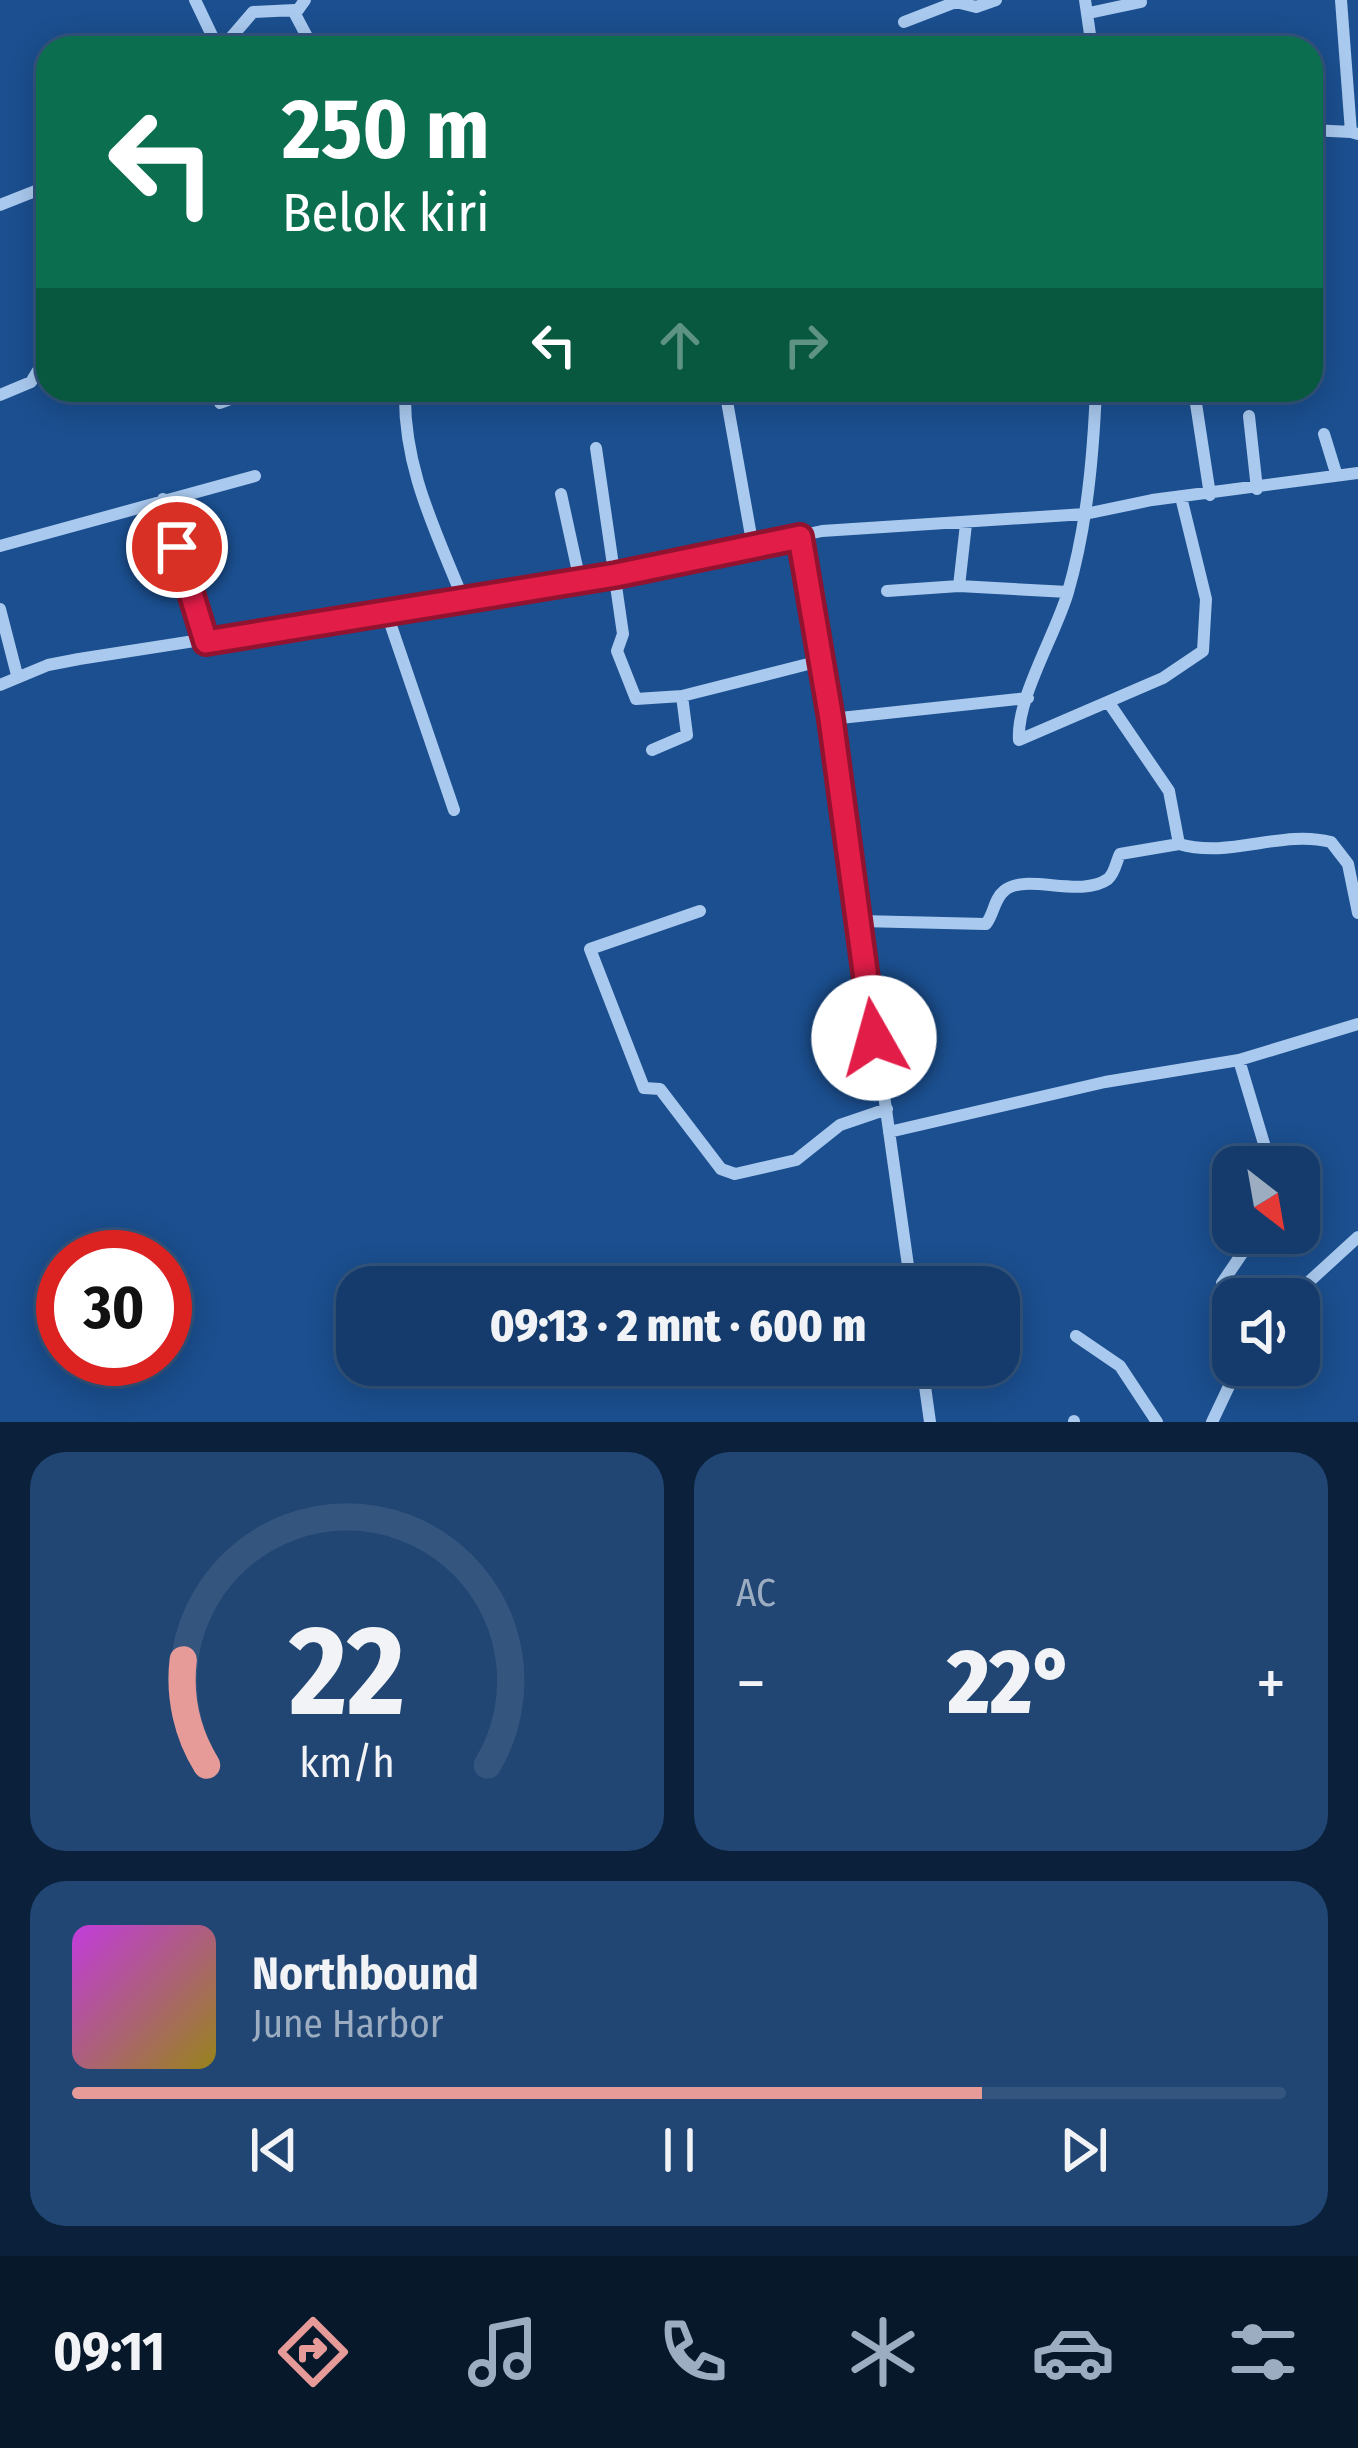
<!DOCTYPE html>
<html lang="id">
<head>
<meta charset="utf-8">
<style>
  :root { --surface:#143b6b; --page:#214673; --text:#f1f3f6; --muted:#9dadc1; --line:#33557e; --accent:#e69b98 }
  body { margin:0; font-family:"Fira Sans Condensed",sans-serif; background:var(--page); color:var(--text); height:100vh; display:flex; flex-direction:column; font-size:45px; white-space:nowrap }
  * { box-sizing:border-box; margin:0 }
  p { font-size:39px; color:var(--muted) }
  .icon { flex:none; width:66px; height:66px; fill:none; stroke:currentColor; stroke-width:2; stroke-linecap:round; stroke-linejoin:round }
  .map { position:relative; height:1422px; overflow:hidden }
  .side { display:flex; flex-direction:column; gap:30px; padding:30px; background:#0b203b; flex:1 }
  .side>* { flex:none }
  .hud { position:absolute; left:36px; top:36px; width:1287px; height:366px; border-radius:36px; box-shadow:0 6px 30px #0003,0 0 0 3px var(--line); background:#0b6e4f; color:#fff; overflow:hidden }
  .needle { width:78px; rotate:149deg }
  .controls { position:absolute; left:1212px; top:1146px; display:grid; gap:24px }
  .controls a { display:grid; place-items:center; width:108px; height:108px; border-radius:24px; background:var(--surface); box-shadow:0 6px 30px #0003,0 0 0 3px var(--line); font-size:60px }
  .speed { position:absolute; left:36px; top:1230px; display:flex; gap:24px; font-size:60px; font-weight:700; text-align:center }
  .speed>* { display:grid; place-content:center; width:156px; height:156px; border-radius:50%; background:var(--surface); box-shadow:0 6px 30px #0003,0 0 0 3px var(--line); line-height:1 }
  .speed .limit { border:18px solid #d22; background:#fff; color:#111 }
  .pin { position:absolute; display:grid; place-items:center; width:102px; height:102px; color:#fff; margin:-51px; border:6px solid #fff; border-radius:50%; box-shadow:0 3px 12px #0007 }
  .me { position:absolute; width:132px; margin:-66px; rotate:353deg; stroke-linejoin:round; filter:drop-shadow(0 0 9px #0008) }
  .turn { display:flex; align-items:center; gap:42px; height:252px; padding:0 48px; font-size:54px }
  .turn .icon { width:156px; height:156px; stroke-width:2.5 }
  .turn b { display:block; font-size:84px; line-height:102px }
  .lanes { display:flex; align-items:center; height:114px; padding:0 48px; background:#0003; justify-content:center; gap:60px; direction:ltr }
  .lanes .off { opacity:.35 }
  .big { font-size:90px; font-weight:800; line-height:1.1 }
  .side .widget { flex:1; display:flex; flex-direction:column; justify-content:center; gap:18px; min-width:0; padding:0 42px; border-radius:36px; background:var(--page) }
  .side .dial { align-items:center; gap:0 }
  .dial svg { height:312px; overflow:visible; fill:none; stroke:var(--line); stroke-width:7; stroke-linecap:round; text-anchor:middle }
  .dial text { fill:var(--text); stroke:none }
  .song { display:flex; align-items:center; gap:36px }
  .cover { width:144px; height:144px; border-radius:18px; background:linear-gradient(135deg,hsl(290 70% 55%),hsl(50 70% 35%)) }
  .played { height:12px; border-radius:6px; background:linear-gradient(90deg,var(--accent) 75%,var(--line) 75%) }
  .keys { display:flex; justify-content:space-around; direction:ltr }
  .heat { display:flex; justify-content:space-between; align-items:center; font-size:66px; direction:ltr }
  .side .tiles { flex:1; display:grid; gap:30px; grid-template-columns:1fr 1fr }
  .widget:last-child { grid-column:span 2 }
  .trip { position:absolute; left:336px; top:1266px; width:684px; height:120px; border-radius:36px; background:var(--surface); box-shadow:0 6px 30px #0003,0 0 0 3px var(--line); font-weight:800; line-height:120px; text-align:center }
  .dock { display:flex; height:192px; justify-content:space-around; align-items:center; background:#08182b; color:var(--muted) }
  .dock .icon { width:84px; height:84px }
  .dock .selected { color:var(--accent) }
  .dock b { font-size:54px; color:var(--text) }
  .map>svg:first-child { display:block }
</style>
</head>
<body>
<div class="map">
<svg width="1358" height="1422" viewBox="0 0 1358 1422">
  <rect width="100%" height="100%" fill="#1b4f8f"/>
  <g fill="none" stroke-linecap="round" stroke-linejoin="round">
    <path stroke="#a9c9ee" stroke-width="12" d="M195 0 218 48
      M305 0 295 14 313 48
      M1085 0 1092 48
      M1341 0 1351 132 1358 134
      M1089 13 1141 2
      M904 22 956 2 976 7 996 0
      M222 48 253 12 295 10
      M1311 130 1351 132
      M0 205 48 186
      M42 245 48 255
      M405 390C403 467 435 529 463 599
      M725 390 753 547
      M1096 390C1093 458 1087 526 1068 592 1056 634 1016 699 1019 740L1163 678 1203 651 1206 599 1181 497
      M0 395 31 382 48 354
      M1195 397 1210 495
      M220 403 255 390
      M1249 416 1257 489
      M1324 434 1336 473
      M596 448 623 634 617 651 636 699 682 696 820 661
      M561 494 580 581
      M163 499 206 642
      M800 537 831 719 911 1287
      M0 546 255 476
      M959 586 966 524
      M887 591 959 586 1068 592
      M0 609 17 675
      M386 611 454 810
      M0 685 48 665 79 659 616 575 822 531 1085 514 1152 500 1358 473
      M1109 703 1169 791 1179 844C1230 859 1281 829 1331 842L1348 864 1358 913
      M831 719 1028 698
      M652 750 687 735 682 696
      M700 911 590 949 644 1088 660 1089 721 1169 735 1174 796 1160 840 1125 887 1109
      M860 921 986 924C994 914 994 899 1004 891 1025 872 1080 899 1108 879 1115 873 1116 862 1120 854L1179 844
      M1239 1060 1271 1167
      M889 1132 1105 1082 1239 1060 1358 1024
      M1290 1299 1358 1237
      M1233 1309 1222 1283 1256 1233
      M1076 1336 1120 1366 1157 1422
      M922 1365 930 1422
      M1074 1421V1422
      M1212 1422 1239 1365"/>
  </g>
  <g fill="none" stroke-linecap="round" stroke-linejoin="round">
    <defs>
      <path id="route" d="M177 547 206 642 616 575 800 537 831 719 874 1038"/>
    </defs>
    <use href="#route" stroke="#92132f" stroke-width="30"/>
    <use href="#route" stroke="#e11d48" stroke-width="21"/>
  </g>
</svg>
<div class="controls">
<a><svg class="needle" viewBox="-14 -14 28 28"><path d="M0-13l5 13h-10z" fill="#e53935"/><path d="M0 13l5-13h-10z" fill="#9dadc1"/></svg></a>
<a><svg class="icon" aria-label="sound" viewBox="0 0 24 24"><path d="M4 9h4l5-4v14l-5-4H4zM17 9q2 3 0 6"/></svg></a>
</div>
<div class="speed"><div class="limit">30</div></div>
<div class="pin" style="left:177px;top:547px;background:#d93025"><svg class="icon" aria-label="arrive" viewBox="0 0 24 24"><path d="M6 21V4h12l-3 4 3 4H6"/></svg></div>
<svg class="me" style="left:874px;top:1038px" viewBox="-20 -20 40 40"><circle r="19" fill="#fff"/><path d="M0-13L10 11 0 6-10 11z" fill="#e11d48"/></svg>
<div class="trip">09:13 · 2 mnt · 600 m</div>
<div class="hud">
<div class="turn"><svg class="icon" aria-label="left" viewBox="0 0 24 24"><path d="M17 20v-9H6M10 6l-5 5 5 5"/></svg><div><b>250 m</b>Belok kiri</div></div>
<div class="lanes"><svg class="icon" aria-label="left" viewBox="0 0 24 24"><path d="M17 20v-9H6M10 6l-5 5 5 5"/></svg><svg class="icon off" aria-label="ahead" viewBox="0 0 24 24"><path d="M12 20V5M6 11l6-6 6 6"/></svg><svg class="icon off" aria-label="right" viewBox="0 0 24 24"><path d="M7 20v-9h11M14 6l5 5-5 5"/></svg></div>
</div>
</div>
<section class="side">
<div class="tiles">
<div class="widget dial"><svg viewBox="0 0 100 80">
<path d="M14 69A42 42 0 1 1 86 69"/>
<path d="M14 69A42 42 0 0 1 8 42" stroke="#e69b98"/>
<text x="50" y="56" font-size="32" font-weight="700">22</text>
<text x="50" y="72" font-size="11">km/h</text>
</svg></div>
<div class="widget"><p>AC</p>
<div class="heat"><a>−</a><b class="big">22°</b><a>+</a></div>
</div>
<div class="widget">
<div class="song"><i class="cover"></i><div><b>Northbound</b><p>June Harbor</p></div></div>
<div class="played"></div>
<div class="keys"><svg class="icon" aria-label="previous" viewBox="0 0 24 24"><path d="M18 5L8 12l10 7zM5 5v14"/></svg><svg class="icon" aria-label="pause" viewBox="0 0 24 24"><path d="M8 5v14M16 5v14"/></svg><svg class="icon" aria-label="next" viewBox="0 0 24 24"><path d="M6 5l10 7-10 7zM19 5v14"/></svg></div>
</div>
</div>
</section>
<nav class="dock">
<b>09:11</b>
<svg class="icon selected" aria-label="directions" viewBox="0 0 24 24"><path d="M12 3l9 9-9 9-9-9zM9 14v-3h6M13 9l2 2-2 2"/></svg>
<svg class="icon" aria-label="music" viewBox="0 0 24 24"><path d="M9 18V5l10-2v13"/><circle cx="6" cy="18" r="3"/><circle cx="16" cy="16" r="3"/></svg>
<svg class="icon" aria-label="phone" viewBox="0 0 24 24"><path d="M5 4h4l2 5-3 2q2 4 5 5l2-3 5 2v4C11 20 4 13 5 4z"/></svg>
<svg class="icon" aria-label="climate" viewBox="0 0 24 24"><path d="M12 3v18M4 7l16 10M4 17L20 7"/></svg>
<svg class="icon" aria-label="car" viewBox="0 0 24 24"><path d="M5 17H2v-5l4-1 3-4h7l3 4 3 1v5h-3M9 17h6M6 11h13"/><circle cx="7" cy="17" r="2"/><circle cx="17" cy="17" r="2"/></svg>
<svg class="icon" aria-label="filters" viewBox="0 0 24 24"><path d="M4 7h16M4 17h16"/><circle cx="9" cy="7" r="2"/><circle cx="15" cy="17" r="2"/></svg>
</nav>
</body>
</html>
